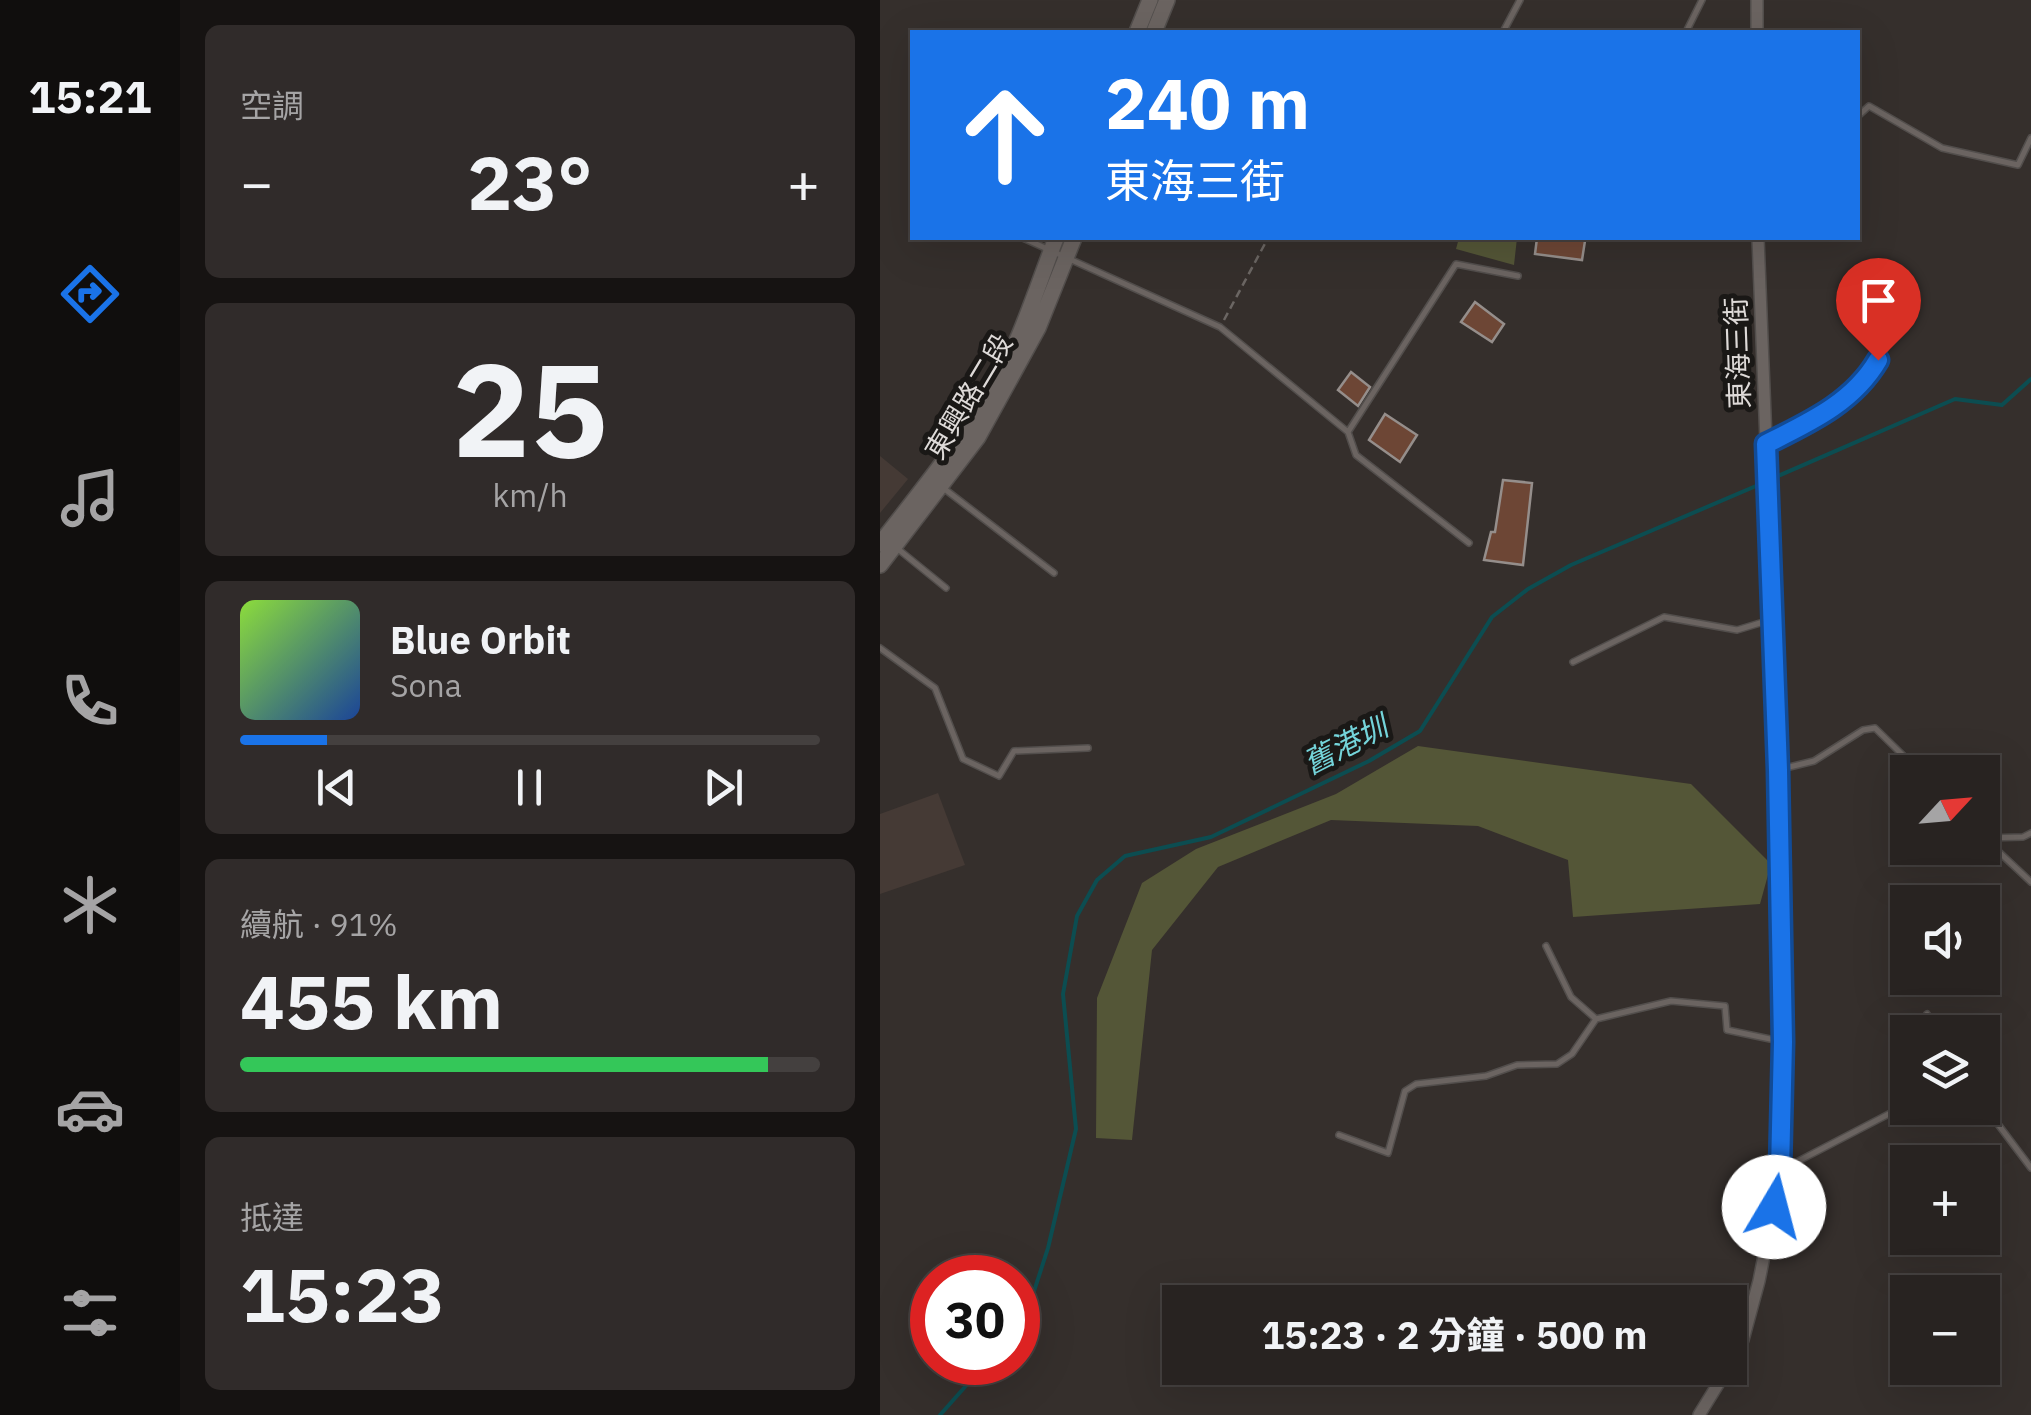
<!DOCTYPE html>
<html lang="zh-TW">
<head>
<meta charset="utf-8">
<style>
  :root { --surface:#282321; --page:#302b2a; --text:#f1f3f6; --muted:#a5a4a5; --line:#44403f; --accent:#1a73e8 }
  body { margin:0; font-family:"IBM Plex Sans","Noto Sans TC",sans-serif; background:var(--page); color:var(--text); height:100vh; display:flex; flex-direction:column; font-size:38px; white-space:nowrap }
  * { box-sizing:border-box; margin:0 }
  p { font-size:32px; color:var(--muted) }
  .icon { flex:none; width:55px; height:55px; fill:none; stroke:currentColor; stroke-width:2; stroke-linecap:round; stroke-linejoin:round }
  .map { position:relative; flex:1; overflow:hidden }
  .sheet { display:flex; flex-direction:column; gap:25px; padding:25px; background:#161312; width:700px }
  .sheet>* { flex:none }
  .banner { position:absolute; left:30px; top:30px; width:950px; height:210px; border-radius:0px; box-shadow:0 10px 40px #0002,0 0 0 2px var(--line); background:#1a73e8; color:#fff; overflow:hidden }
  .needle { width:65px; rotate:64deg }
  .tools { position:absolute; left:1010px; top:755px; display:grid; gap:20px }
  .tools a { display:grid; place-items:center; width:110px; height:110px; border-radius:0px; background:var(--surface); box-shadow:0 10px 40px #0002,0 0 0 2px var(--line); font-size:50px }
  .speed { position:absolute; left:30px; top:1255px; display:flex; gap:20px; font-size:50px; font-weight:700; text-align:center }
  .speed>* { display:grid; place-content:center; width:130px; height:130px; border-radius:50%; background:var(--surface); box-shadow:0 10px 40px #0002,0 0 0 2px var(--line); line-height:1 }
  .speed .limit { border:15px solid #d22; background:#fff; color:#111 }
  .pin { position:absolute; display:grid; place-items:center; width:85px; height:85px; color:#fff; margin:-102px -42px; border-radius:50% 50% 50% 0; rotate:-45deg; box-shadow:0 0 10px #0007 }
  .pin .icon { rotate:45deg }
  .me { position:absolute; width:110px; margin:-55px; rotate:8deg; stroke-linejoin:round; filter:drop-shadow(0 0 8px #0008) }
  .turn { display:flex; align-items:center; gap:35px; height:210px; padding:0 30px; font-size:45px }
  .turn .icon { width:130px; height:130px; stroke-width:2.5 }
  .turn b { display:block; font-size:70px; line-height:85px }
  .big { font-size:75px; font-weight:700; line-height:1.1 }
  .sheet .card { flex:1; display:flex; flex-direction:column; justify-content:center; gap:15px; min-width:0; padding:0 35px; border-radius:15px; background:var(--page) }
  .sheet .dial { align-items:center; gap:0 }
  .dial b { font-size:130px; line-height:1 }
  .song { display:flex; align-items:center; gap:30px }
  .cover { width:120px; height:120px; border-radius:15px; background:linear-gradient(135deg,hsl(90 70% 55%),hsl(220 70% 35%)) }
  .played { height:10px; border-radius:5px; background:linear-gradient(90deg,var(--accent) 15%,var(--line) 15%) }
  .keys { display:flex; justify-content:space-around; direction:ltr }
  .heat { display:flex; justify-content:space-between; align-items:center; font-size:55px; direction:ltr }
  .charge { height:15px; border-radius:8px; background:linear-gradient(90deg,#34c759 91%,var(--line) 0) }
  .trip { position:absolute; left:282px; top:1285px; width:585px; height:100px; border-radius:0px; background:var(--surface); box-shadow:0 10px 40px #0002,0 0 0 2px var(--line); font-weight:700; line-height:100px; text-align:center }
  main { display:flex; flex:1; min-height:0 }
  .menu { display:flex; flex-direction:column; width:180px; justify-content:space-around; align-items:center; background:#100e0d; color:var(--muted) }
  .menu .icon { width:70px; height:70px }
  .menu .active { color:var(--accent) }
  .menu b { font-size:45px; color:var(--text) }
  .map>svg:first-child { display:block }
</style>
</head>
<body>
<main>
<nav class="menu">
<b>15:21</b>
<svg class="icon active" aria-label="directions" viewBox="0 0 24 24"><path d="M12 3l9 9-9 9-9-9zM9 14v-3h6M13 9l2 2-2 2"/></svg>
<svg class="icon" aria-label="music" viewBox="0 0 24 24"><path d="M9 18V5l10-2v13"/><circle cx="6" cy="18" r="3"/><circle cx="16" cy="16" r="3"/></svg>
<svg class="icon" aria-label="phone" viewBox="0 0 24 24"><path d="M5 4h4l2 5-3 2q2 4 5 5l2-3 5 2v4C11 20 4 13 5 4z"/></svg>
<svg class="icon" aria-label="climate" viewBox="0 0 24 24"><path d="M12 3v18M4 7l16 10M4 17L20 7"/></svg>
<svg class="icon" aria-label="car" viewBox="0 0 24 24"><path d="M5 17H2v-5l4-1 3-4h7l3 4 3 1v5h-3M9 17h6M6 11h13"/><circle cx="7" cy="17" r="2"/><circle cx="17" cy="17" r="2"/></svg>
<svg class="icon" aria-label="filters" viewBox="0 0 24 24"><path d="M4 7h16M4 17h16"/><circle cx="9" cy="7" r="2"/><circle cx="15" cy="17" r="2"/></svg>
</nav>
<section class="sheet">
<div class="card"><p>空調</p>
<div class="heat"><a>−</a><b class="big">23°</b><a>+</a></div>
</div>
<div class="card dial"><b>25</b><p>km/h</p></div>
<div class="card">
<div class="song"><i class="cover"></i><div><b>Blue Orbit</b><p>Sona</p></div></div>
<div class="played"></div>
<div class="keys"><svg class="icon" aria-label="previous" viewBox="0 0 24 24"><path d="M18 5L8 12l10 7zM5 5v14"/></svg><svg class="icon" aria-label="pause" viewBox="0 0 24 24"><path d="M8 5v14M16 5v14"/></svg><svg class="icon" aria-label="next" viewBox="0 0 24 24"><path d="M6 5l10 7-10 7zM19 5v14"/></svg></div>
</div>
<div class="card"><p>續航 · 91%</p><b class="big">455 km</b><div class="charge"></div></div>
<div class="card"><p>抵達</p><b class="big">15:23</b></div>
</section>
<div class="map">
<svg width="1151" height="1415" viewBox="0 0 1151 1415">
  <rect width="100%" height="100%" fill="#352f2c"/>
  <path fill="#453a35" d="M0 456 28 479 0 513Z
    M58 793 85 865 0 894V814Z"/>
  <path fill="#545637" d="M579 238H637L634 265 576 249Z
    M538 746 811 784 891 864 880 904 693 917 688 860 598 826 451 820 338 867 272 950 252 1140 216 1138 217 998 262 883 316 849 456 794Z"/>
  <g fill="none" stroke-linecap="round" stroke-linejoin="round">
    <path stroke="#0c4d51" stroke-width="4" d="M891 479 1075 399 1122 405 1151 379
      M138 1326 146 1316 168 1248 196 1129 183 994 197 916 217 880 245 856 331 837 489 761 540 731 612 617 648 589 691 565 883 483
      M60 1415 107 1362"/>
  </g>
  <path fill="#6d4635" stroke="#958e8b" stroke-width="2.5" d="M657 238H695L705 241 702 260 655 254Z
    M595 302 624 324 612 342 581 322Z
    M1017 306 1021 329 991 335 987 312Z
    M471 372 490 387 478 406 458 390Z
    M505 414 537 435 520 462 489 440Z
    M623 480 652 483 643 565 604 560 611 532H615Z"/>
  <g fill="none" stroke-linecap="round" stroke-linejoin="round">
    <defs>
      <path id="service" d="M623 32 640 0
        M806 32 822 0
        M978 116 989 106 1062 148 1138 165 1151 138
        M143 238 340 327 468 432 476 455 589 543
        M468 432 576 264 638 276
        M888 442 942 416 987 381 1010 340
        M62 487 174 573
        M18 549 66 588
        M0 648 55 688 83 759 119 776 134 751 208 748
        M693 662 784 617 857 630 890 620
        M901 769 934 761 983 730 995 728 1040 772
        M1104 838 1151 882
        M1105 838 1143 837 1151 833
        M666 946 691 997 716 1019
        M1047 1014 1057 1032
        M1102 1103 1151 1168
        M459 1135 508 1153 525 1091 536 1084 606 1076 637 1065 677 1064 692 1054 716 1019 791 1001 845 1006 847 1030 900 1041
        M903 1169 1028 1104
        M802 1368 810 1374 820 1373 827 1368"/>
      <path id="minor" d="M877 0V32
        M850 1364 863 1340 879 1281 901 1170 903 1042 899 770 878 238
        M819 1415 848 1368"/>
      <path id="secondary" d="M257 32 270 0
        M274 32 287 0
        M0 544C38 495 77 447 110 394 139 346 156 290 176 238
        M0 565 98 437 158 328 194 238"/>
    </defs>
    <use href="#service" stroke="#524e4c" stroke-width="8"/>
    <use href="#minor" stroke="#524e4c" stroke-width="14"/>
    <use href="#secondary" stroke="#524e4c" stroke-width="18"/>
    <path stroke="#6b6663" stroke-width="2.5" stroke-dasharray="8 5" stroke-linecap="butt" d="M344 320 388 238"/>
    <use href="#service" stroke="#6b6461" stroke-width="5"/>
    <use href="#minor" stroke="#6b6461" stroke-width="11"/>
    <use href="#secondary" stroke="#6b6461" stroke-width="15"/>
  </g>
  <g fill="none" stroke-linecap="round" stroke-linejoin="round">
    <defs>
      <path id="route" d="M894 1207 900 1170 903 1042 898 770 886 444C928 423 973 403 998 360"/>
    </defs>
    <use href="#route" stroke="#114b97" stroke-width="25"/>
    <use href="#route" stroke="#1a73e8" stroke-width="18"/>
  </g>
  <g text-anchor="middle" dominant-baseline="central" stroke-width="10" stroke-linejoin="round" paint-order="stroke">
    <g font-size="28" fill="#dedad8" stroke="#1a1816">
      <text transform="translate(857 353) rotate(-92)">東海三街</text>
      <text transform="translate(88 396) rotate(-59)">東興路二段</text>
    </g>
    <g font-size="30" font-style="italic" fill="#74d4da" stroke="#1a1816">
      <text transform="translate(465 744) rotate(-27)">舊港圳</text>
    </g>
  </g>
</svg>
<div class="tools">
<a><svg class="needle" viewBox="-14 -14 28 28"><path d="M0-13l5 13h-10z" fill="#e53935"/><path d="M0 13l5-13h-10z" fill="#a5a4a5"/></svg></a>
<a><svg class="icon" aria-label="sound" viewBox="0 0 24 24"><path d="M4 9h4l5-4v14l-5-4H4zM17 9q2 3 0 6"/></svg></a>
<a><svg class="icon" aria-label="layers" viewBox="0 0 24 24"><path d="M12 4l9 5-9 5-9-5zM3 14l9 5 9-5"/></svg></a>
<a>+</a>
<a>−</a>
</div>
<div class="speed"><div class="limit">30</div></div>
<div class="pin" style="left:998px;top:360px;background:#d93025"><svg class="icon" aria-label="arrive" viewBox="0 0 24 24"><path d="M6 21V4h12l-3 4 3 4H6"/></svg></div>
<svg class="me" style="left:894px;top:1207px" viewBox="-20 -20 40 40"><circle r="19" fill="#fff"/><path d="M0-13L10 11 0 6-10 11z" fill="#1a73e8"/></svg>
<div class="trip">15:23 · 2 分鐘 · 500 m</div>
<div class="banner">
<div class="turn"><svg class="icon" aria-label="ahead" viewBox="0 0 24 24"><path d="M12 20V5M6 11l6-6 6 6"/></svg><div><b>240 m</b>東海三街</div></div>
</div>
</div>
</main>
</body>
</html>
